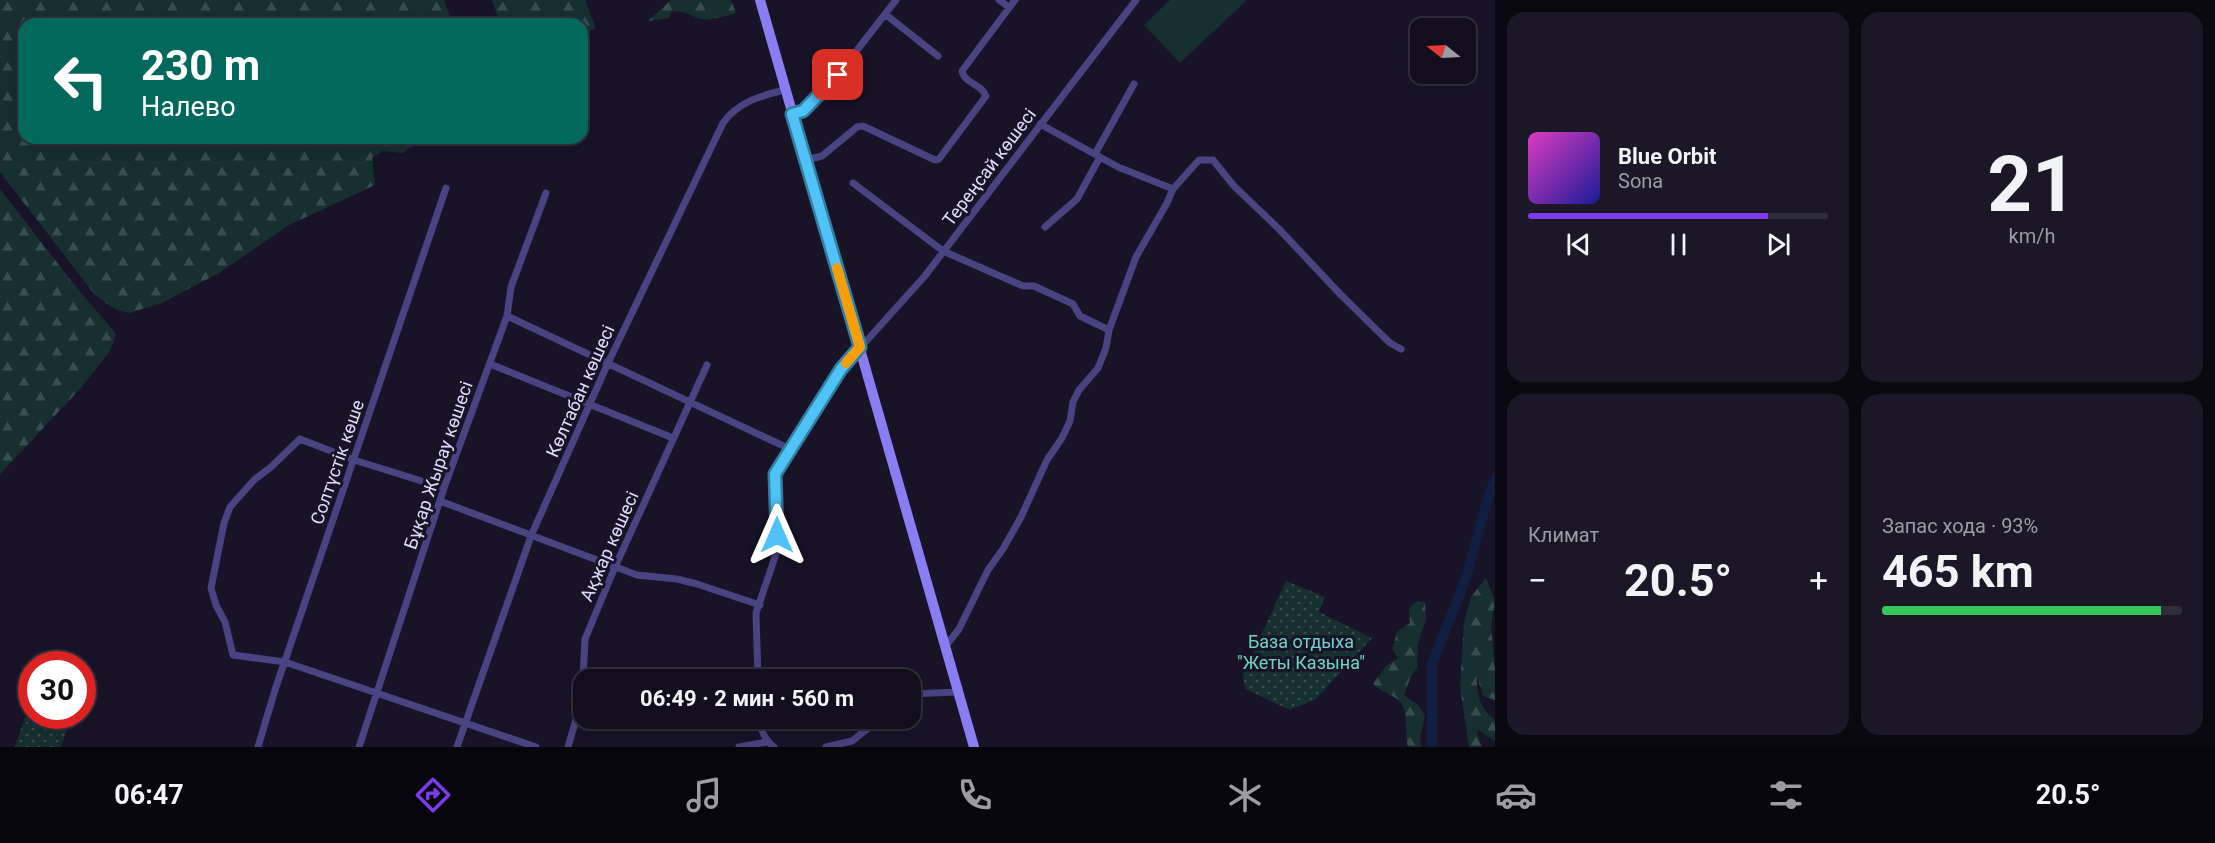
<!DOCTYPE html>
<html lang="ru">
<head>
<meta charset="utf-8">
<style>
  :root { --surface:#120e1d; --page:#1b1726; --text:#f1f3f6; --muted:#9c9ca4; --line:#312e3b; --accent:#7c3aed }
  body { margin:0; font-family:Roboto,sans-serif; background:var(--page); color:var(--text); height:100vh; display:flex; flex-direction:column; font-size:22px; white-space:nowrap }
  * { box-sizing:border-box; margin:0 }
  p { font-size:20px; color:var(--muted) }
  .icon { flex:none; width:33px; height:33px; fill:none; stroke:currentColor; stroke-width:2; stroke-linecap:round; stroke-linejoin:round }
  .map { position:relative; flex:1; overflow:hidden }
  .panel { display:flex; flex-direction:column; gap:12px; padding:12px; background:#0a0810; width:720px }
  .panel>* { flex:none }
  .guide { position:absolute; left:18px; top:18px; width:570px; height:126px; border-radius:18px; box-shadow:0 6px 24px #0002,0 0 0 2px var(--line); background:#00695c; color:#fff; overflow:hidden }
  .needle { width:39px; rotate:288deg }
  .controls { position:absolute; left:1410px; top:18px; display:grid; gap:12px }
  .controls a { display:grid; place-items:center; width:66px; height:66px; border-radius:12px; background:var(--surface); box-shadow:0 6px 24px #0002,0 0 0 2px var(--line); font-size:30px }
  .speed { position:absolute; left:18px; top:651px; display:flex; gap:12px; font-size:30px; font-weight:700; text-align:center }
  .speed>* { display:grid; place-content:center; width:78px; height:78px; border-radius:50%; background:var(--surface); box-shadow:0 6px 24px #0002,0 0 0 2px var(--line); line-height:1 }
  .speed .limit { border:9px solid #d22; background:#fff; color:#111 }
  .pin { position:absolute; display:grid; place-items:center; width:51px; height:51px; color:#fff; margin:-26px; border-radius:12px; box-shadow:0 3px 9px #0006 }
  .me { position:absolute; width:66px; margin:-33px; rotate:0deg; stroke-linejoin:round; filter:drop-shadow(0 0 4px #0008) }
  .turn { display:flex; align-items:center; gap:21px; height:126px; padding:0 24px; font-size:27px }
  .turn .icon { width:78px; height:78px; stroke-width:2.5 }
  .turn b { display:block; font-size:42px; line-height:51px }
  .big { font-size:45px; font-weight:700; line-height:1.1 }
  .panel .widget { flex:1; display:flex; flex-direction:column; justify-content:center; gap:9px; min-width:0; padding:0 21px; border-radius:18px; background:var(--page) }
  .panel .dial { align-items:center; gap:0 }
  .dial b { font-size:78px; line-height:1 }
  .song { display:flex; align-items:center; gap:18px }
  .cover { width:72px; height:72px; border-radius:9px; background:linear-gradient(135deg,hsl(310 70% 55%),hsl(240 70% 35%)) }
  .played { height:6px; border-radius:3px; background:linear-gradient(90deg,var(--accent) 80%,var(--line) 80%) }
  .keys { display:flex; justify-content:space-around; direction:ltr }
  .heat { display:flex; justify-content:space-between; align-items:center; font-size:33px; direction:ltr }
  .charge { height:9px; border-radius:4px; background:linear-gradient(90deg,#34c759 93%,var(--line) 0) }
  .panel .tiles { flex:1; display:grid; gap:12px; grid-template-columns:repeat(2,1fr) }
  .trip { position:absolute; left:573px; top:669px; width:348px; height:60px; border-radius:18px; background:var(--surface); box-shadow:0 6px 24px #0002,0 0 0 2px var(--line); font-weight:700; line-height:60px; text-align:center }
  .dock { display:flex; height:96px; justify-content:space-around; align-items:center; background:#07060c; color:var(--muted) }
  .dock .icon { width:42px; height:42px }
  .dock .current { color:var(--accent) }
  .dock b { font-size:27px; color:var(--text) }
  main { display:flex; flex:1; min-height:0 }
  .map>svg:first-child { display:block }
</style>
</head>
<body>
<main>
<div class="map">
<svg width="1495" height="747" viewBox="0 0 1495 747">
  <defs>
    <pattern id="forest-firs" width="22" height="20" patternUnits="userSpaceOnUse" patternTransform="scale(1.5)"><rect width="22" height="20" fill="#162f30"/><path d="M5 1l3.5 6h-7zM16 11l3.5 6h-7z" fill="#384d4f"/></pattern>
    <pattern id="park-dots" width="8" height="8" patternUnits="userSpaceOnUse" patternTransform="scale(1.5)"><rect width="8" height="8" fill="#162f30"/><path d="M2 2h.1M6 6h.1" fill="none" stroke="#384d4f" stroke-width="1.8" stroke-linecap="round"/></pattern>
  </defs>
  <rect width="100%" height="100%" fill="#181327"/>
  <path fill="#162f30" d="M1170 0H1247L1180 63 1144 25Z"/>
  <path fill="url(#forest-firs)" d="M0 0H444L453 24H24V138H426L402 153 383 151 372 158 375 185 289 225 219 273 162 303 129 313 115 309 95 295 0 172Z
    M492 0H585L596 28 582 35V24H500Z
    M671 0H731L736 13C725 16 711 21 700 19 687 15 687 10 671 12L669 18 648 21Z
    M0 189 73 283 116 334 110 351 80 389 0 474Z
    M1486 578 1495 601 1491 627 1495 669V700L1483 696 1477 676C1476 693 1479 709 1495 720V741L1480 731 1476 730 1482 747H1469L1460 687 1464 622 1471 597Z
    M1417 601 1425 602 1426 619 1418 644 1417 668 1411 676 1404 695 1419 706 1425 716 1420 737 1421 747H1408C1404 731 1411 706 1394 697 1385 692 1381 691 1373 684L1386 666 1398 658 1392 649 1397 632 1410 623 1409 608Z"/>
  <path fill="url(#park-dots)" d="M1286 581 1325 597 1319 612 1372 638 1316 699 1290 710 1245 689 1243 675Z
    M31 699 32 716H72L61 747H15Z"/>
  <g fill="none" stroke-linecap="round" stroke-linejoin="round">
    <path stroke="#101e42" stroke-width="10" d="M1432 747V664L1466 578 1488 498 1495 480"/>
    <path stroke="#4a4381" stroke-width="7" d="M999 0 1009 7
      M885 14 938 56
      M792 114 803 111 826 90 896 0
      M1040 124 1118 167 1173 189
      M1095 154 1134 84
      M806 160 822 156 857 127 863 126 935 160 939 159 986 96C982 84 965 84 962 71L1015 0
      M853 183 943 251 1023 286H1034L1073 304 1080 316 1109 330 1106 348 1098 368 1079 390 1073 402 1070 421 1062 438 1047 460 1021 517 1003 549 988 570 959 629 945 647
      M1045 227 1077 199 1100 157
      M507 316 790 449
      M1109 330 1136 257 1167 203 1173 189 1199 160H1213L1234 186 1278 228 1341 295 1390 343 1401 349
      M490 364 673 438
      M444 488 354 460 300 439 271 467 254 480 230 507 224 523 211 588 216 605 225 622 233 655 285 662 536 747
      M440 501 637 575 677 579 697 584 760 605
      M758 680 756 613 776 554 775 474 841 369 924 277 1136 0
      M910 694 958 692
      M760 718C760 729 765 740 774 747
      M258 747 275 690 446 188
      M359 747 444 488 507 316 511 287 546 193
      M457 747 531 536 608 363 723 123C738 102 760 96 784 90
      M568 747 582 699 585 639 615 567 707 365
      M739 747 767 742
      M826 747 852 741 881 718"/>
    <path stroke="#897df2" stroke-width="10" d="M760 0 974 747"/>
  </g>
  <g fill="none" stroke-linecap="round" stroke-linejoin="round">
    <defs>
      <path id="route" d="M777 535 775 474 841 369 860 347 792 114 803 111 838 75"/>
    </defs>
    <use href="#route" stroke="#337fa1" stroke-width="15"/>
    <use href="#route" stroke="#4fc3f7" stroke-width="10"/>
    <path stroke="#f59e0b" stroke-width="10" d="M837 268 860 347 846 363"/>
  </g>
  <g text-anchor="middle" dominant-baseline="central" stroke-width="6" stroke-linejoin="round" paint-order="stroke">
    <g font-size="18" fill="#e2dcfb" stroke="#181327">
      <text transform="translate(989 167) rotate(-53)">Тереңсай көшесі</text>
      <text transform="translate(580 391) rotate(-66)">Көлтабан көшесі</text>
      <text transform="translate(337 462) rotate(-71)">Солтүстік көше</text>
      <text transform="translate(438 465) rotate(-71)">Бұқар Жырау көшесі</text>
      <text transform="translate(609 546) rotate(-66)">Ақжар көшесі</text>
    </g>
    <g font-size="18" fill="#6fd5c4" stroke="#181327">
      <text x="1301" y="641">База отдыха<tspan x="1301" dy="21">"Жеты Казына"</tspan></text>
    </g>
  </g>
</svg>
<div class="controls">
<a><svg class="needle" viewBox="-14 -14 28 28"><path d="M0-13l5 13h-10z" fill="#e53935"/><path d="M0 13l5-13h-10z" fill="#9c9ca4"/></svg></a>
</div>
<div class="speed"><div class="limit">30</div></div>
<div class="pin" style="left:838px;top:75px;background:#d93025"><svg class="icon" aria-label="arrive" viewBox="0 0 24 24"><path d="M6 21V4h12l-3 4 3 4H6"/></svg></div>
<svg class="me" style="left:777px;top:535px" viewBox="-20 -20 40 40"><path d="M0-17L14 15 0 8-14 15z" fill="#4fc3f7" stroke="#fff" stroke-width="4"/></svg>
<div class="trip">06:49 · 2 мин · 560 m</div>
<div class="guide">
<div class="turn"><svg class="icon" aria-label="left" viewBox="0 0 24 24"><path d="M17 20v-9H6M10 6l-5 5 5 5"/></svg><div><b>230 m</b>Налево</div></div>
</div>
</div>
<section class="panel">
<div class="tiles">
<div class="widget">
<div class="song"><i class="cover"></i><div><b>Blue Orbit</b><p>Sona</p></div></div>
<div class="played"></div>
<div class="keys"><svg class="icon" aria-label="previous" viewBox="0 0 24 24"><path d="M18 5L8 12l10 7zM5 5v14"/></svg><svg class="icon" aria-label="pause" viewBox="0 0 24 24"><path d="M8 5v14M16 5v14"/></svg><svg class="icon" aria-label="next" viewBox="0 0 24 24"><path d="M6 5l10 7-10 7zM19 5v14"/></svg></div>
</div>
<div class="widget dial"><b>21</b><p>km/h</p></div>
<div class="widget"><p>Климат</p>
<div class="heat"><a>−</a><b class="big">20.5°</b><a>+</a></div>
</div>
<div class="widget"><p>Запас хода · 93%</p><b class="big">465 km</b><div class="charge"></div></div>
</div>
</section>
</main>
<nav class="dock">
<b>06:47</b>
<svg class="icon current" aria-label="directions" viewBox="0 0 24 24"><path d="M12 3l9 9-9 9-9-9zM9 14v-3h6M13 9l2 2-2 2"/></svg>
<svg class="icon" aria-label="music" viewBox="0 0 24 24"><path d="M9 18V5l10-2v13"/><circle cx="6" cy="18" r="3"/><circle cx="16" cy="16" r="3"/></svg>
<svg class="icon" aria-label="phone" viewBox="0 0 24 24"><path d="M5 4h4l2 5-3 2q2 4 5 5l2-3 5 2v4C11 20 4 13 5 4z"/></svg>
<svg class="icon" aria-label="climate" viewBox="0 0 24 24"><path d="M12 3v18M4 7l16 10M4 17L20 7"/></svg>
<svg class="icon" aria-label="car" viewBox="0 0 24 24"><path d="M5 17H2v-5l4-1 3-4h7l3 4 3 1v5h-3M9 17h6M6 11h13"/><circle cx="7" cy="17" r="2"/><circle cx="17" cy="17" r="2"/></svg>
<svg class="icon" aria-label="filters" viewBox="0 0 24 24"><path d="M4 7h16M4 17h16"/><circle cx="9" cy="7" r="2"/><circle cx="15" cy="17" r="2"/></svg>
<b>20.5°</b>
</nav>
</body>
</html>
